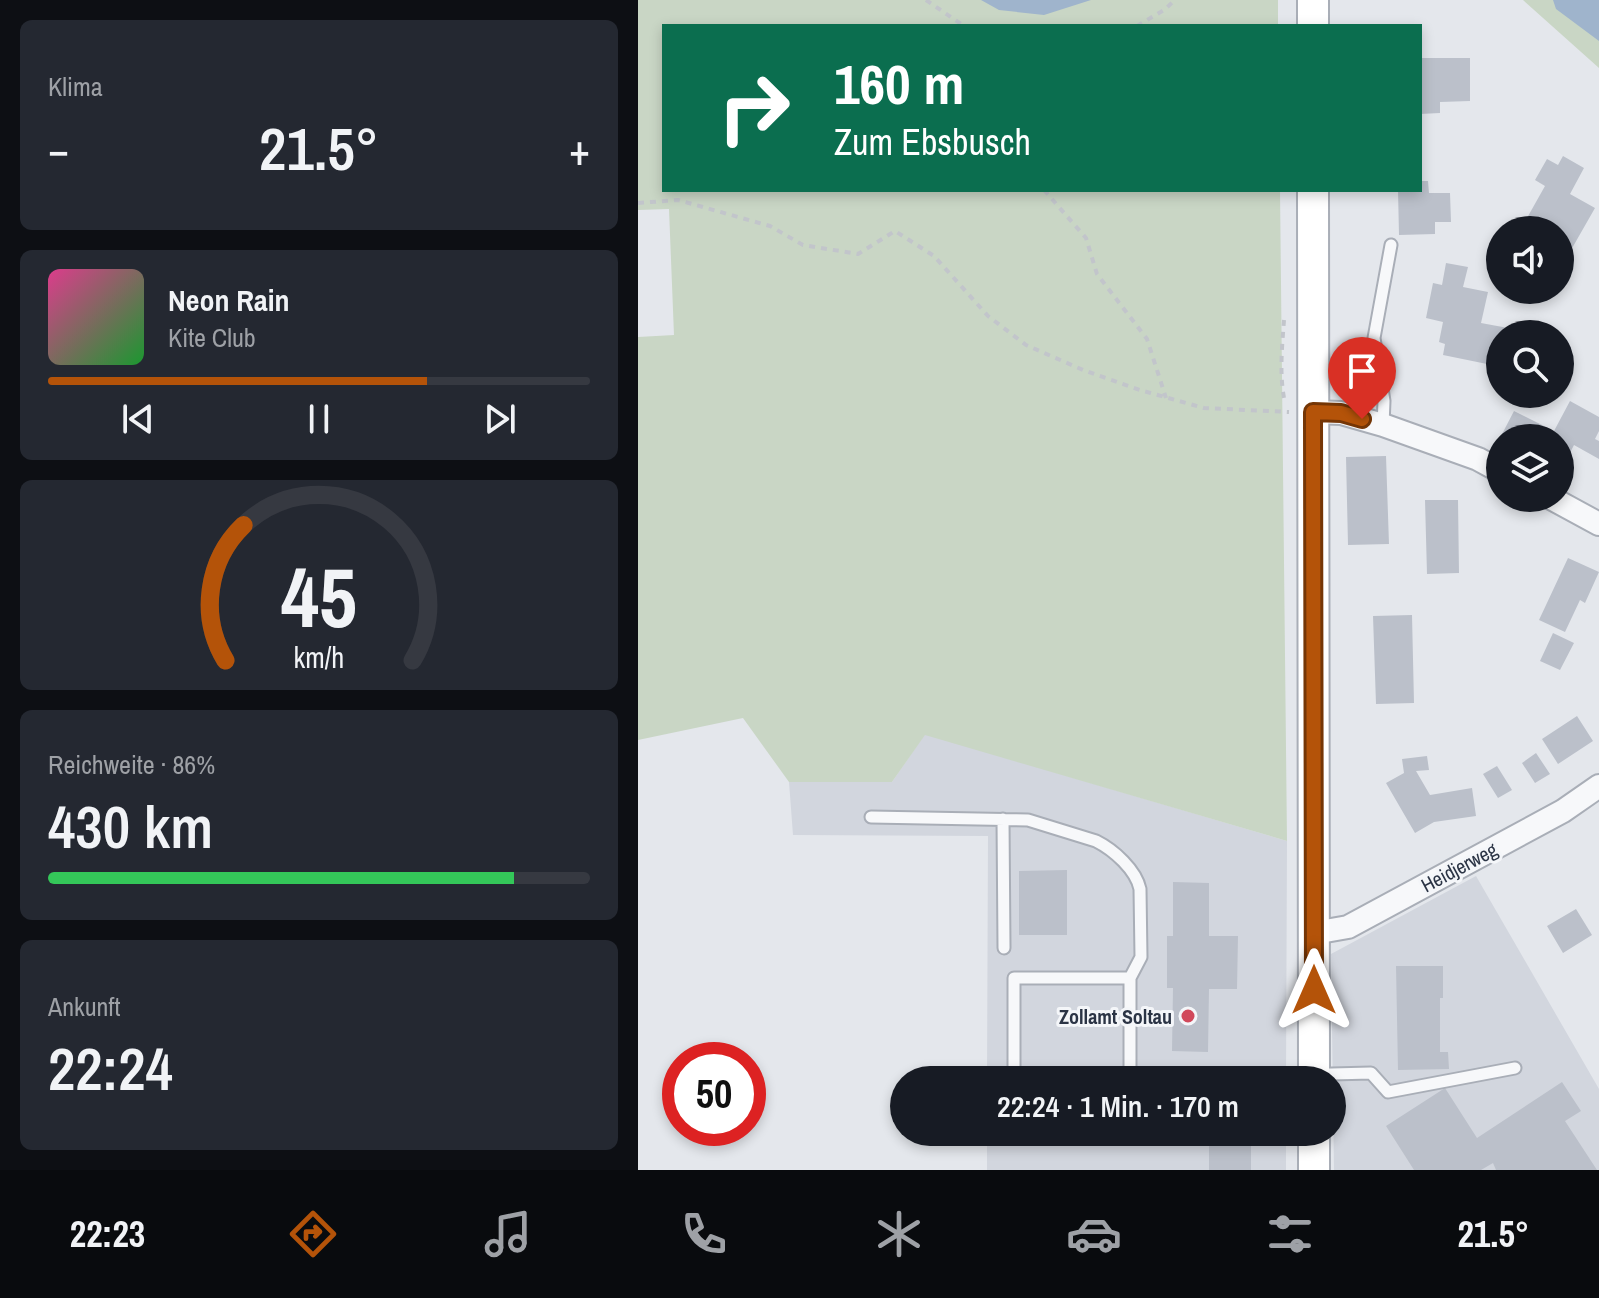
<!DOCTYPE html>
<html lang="de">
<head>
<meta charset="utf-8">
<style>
  :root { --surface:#171b24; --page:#242831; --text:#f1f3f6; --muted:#9ea1a6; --line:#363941; --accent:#b45309 }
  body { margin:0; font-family:"Archivo Narrow",sans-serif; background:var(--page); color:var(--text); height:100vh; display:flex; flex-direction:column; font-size:30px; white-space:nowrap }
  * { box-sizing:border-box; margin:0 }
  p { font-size:26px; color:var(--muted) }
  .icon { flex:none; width:44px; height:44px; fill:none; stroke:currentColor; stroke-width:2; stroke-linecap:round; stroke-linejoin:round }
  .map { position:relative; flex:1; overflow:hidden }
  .drawer { display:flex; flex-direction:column; gap:20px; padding:20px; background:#0d0f14; width:638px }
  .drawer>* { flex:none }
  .top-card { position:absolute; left:24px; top:24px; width:760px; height:168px; border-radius:0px; box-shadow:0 4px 12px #0003; background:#0b6e4f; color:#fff; overflow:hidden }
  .controls { position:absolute; left:848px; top:216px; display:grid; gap:16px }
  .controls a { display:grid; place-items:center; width:88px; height:88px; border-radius:50%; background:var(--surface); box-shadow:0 4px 12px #0003; font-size:40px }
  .speed { position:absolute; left:24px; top:1042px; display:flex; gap:16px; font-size:40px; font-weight:700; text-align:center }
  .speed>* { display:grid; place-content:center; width:104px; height:104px; border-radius:50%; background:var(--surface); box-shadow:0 4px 12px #0003; line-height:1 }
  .speed .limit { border:12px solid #d22; background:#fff; color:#111 }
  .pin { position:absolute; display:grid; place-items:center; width:68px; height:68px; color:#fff; margin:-82px -34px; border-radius:50% 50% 50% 0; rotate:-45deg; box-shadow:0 0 8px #0007 }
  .pin .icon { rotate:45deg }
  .me { position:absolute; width:88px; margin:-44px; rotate:0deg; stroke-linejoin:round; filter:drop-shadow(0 0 6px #0008) }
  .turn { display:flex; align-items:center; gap:28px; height:168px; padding:0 40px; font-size:36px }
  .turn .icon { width:104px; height:104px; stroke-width:2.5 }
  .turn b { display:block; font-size:56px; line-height:68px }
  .big { font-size:60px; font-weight:600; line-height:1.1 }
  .drawer .tile { flex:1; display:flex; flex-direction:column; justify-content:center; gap:12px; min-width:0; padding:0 28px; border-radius:12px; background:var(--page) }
  .drawer .dial { align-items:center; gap:0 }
  .dial svg { height:208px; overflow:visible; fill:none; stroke:var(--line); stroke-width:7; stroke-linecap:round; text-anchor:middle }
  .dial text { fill:var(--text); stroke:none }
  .song { display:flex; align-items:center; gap:24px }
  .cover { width:96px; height:96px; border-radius:12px; background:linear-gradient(135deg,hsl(330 70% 55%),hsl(130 70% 35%)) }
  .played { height:8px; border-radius:4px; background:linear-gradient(90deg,var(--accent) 70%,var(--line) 70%) }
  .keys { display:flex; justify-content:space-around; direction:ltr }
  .heat { display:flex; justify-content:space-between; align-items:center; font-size:44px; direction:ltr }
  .charge { height:12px; border-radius:6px; background:linear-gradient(90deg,#34c759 86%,var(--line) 0) }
  .trip { position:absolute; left:252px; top:1066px; width:456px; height:80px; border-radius:40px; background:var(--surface); box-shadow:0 4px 12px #0003; font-weight:600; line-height:80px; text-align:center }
  .dock { display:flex; height:128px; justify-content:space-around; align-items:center; background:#090b0e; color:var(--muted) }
  .dock .icon { width:56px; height:56px }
  .dock .active { color:var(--accent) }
  .dock b { font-size:36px; color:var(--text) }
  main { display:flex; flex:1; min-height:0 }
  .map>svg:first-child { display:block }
</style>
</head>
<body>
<main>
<section class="drawer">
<div class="tile"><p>Klima</p>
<div class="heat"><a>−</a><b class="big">21.5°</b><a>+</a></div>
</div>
<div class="tile">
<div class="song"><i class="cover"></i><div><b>Neon Rain</b><p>Kite Club</p></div></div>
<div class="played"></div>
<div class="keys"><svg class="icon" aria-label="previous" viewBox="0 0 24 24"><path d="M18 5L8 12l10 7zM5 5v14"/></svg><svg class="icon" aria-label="pause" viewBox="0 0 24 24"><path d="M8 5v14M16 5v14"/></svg><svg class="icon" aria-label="next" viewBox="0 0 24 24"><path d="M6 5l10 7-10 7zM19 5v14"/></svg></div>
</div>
<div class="tile dial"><svg viewBox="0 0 100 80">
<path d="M14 69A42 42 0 1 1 86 69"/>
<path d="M14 69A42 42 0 0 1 21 17" stroke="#b45309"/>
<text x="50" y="56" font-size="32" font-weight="700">45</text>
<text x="50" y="72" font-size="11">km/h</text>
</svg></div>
<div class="tile"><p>Reichweite · 86%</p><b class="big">430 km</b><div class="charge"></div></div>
<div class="tile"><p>Ankunft</p><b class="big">22:24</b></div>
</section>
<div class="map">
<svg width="961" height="1170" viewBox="0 0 961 1170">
  <rect width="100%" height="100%" fill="#e4e7ec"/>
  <path fill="#d2d6de" d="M287 734 649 841 648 1080H349L350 836 155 835 151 782H254Z
    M838 876 961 1089V1170H696L693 954Z
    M349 1132H648V1170H349Z"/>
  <path fill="#c9d6c5" d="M0 0H640V26H26V190H642L649 841 287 735 254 782H151L105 718 0 740V337L36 335 31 209 0 210Z
    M885 0H961V68Z"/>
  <path fill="#9fb4cc" d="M343 0H453L406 15 361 10Z
    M915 0H961V41L918 9Z"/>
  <path fill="#bbc0ca" d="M782 58H832V101L802 102V113L782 114Z
    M925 156 946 168 932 194 957 208 933 250 922 243V230H910L889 218 907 186 897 180 909 159 920 165Z
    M782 181H790L791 193H812L813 222H797V234L761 235 760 190H782Z
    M808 263 830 267 825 287 850 292 843 323 870 328 868 334H862V352L852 350 849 364 805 355 807 344 801 342 805 322 788 318 795 283 804 285Z
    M932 401 961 417V431L957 439 961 441V459L936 445 922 472V438H862L876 411 916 431Z
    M748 456 751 544 710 545 708 457Z
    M787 500H820L821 573 789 574Z
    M930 558 961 572 947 603 942 600 927 632 901 620Z
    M774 615 776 703 738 704 735 616Z
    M915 633 936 643 922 670 902 661Z
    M939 716 955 741 920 764 904 739Z
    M898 753 912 774 897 783 884 763Z
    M789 756 791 770 778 771 792 795 834 788 838 816 796 822 777 833 748 783 766 773 764 759Z
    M859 766 874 790 860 798 845 774Z
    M429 870V935H381V871Z
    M535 882 571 883V936H600L599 989H571L570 1052 534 1051 535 988H529V936H535Z
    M938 909 954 935 925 953 909 926Z
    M758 966H805V998H802V1052H810L811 1069 760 1070Z
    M924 1082 943 1111 927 1121 959 1170H858L855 1163 843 1170H776L748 1126 807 1088 839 1138Z
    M571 1142H613V1170H571Z"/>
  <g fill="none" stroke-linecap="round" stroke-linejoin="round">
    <defs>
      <path id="service" d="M745 425 746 401 736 338 753 245
        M233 817 390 820 458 841C476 850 498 870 502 889L503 957 492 978
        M365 819 366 948
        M492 1075V978H376V1075H654L733 1073 750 1092 877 1068"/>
      <path id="minor" d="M675 412 703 413 745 425 840 459 862 471
        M913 498 961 524
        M676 933 710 927 925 811 961 786"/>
      <path id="secondary" d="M675 0V26
        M675 190 676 1080
        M676 1132V1170"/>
    </defs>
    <use href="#service" stroke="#a9aeb7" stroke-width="15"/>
    <use href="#minor" stroke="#a9aeb7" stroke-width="26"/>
    <use href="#secondary" stroke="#a9aeb7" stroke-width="34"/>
    <path stroke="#c2c5cb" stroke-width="4" stroke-dasharray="6 6" stroke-linecap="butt" d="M288 0 326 26
      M499 26 526 10 537 0
      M406 190 448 238 459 274 509 339 528 398
      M0 203 40 200 132 226 165 245 220 254 257 231 296 256 350 316 388 345 445 370 502 390 566 408 651 412
      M646 320C644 347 641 376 647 403"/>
    <use href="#service" stroke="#f7f8fa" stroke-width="11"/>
    <use href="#minor" stroke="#f7f8fa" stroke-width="22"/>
    <use href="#secondary" stroke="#fff" stroke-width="30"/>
  </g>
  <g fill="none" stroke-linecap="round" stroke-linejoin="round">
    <defs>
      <path id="route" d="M676 990 675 412 703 413 724 419"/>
    </defs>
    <use href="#route" stroke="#753606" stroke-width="20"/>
    <use href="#route" stroke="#b45309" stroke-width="14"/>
  </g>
  <circle fill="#d1495b" stroke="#f4f6f9" stroke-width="3" cx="550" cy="1016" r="8"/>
  <g text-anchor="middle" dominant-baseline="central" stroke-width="6" stroke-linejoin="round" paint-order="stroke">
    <g font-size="20" fill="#2b3445" stroke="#f4f6f9">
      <text transform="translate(821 867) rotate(-28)">Heidjerweg</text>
    </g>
    <g font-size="20" font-weight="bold" fill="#2b3445" stroke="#f4f6f9" text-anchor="end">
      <text x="534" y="1016">Zollamt Soltau</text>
    </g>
  </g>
</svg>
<div class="controls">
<a><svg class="icon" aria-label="sound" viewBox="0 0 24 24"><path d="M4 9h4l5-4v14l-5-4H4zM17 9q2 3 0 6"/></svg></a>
<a><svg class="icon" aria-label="search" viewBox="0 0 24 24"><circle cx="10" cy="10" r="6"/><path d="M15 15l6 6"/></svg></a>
<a><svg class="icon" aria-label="layers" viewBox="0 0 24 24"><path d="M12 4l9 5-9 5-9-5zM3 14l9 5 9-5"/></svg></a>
</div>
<div class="speed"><div class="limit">50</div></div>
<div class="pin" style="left:724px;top:419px;background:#d93025"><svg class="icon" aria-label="arrive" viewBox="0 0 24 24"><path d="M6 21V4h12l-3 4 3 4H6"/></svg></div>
<svg class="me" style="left:676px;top:990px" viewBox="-20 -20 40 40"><path d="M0-17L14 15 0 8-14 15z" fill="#b45309" stroke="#fff" stroke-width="4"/></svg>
<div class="trip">22:24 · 1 Min. · 170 m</div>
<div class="top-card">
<div class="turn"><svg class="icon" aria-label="right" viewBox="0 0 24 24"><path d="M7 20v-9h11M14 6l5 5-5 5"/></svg><div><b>160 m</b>Zum Ebsbusch</div></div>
</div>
</div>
</main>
<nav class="dock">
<b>22:23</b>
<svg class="icon active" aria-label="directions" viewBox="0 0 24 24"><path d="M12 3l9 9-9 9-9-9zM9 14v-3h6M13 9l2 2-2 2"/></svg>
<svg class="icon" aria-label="music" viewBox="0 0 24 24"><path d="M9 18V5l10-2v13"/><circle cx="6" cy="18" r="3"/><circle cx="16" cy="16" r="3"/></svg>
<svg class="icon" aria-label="phone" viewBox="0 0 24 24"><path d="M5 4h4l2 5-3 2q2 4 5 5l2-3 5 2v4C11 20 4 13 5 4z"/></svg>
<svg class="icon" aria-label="climate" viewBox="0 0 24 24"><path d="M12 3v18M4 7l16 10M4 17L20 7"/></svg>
<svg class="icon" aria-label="car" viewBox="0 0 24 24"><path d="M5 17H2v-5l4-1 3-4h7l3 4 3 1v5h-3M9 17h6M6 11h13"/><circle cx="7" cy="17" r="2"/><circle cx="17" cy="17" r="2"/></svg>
<svg class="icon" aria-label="filters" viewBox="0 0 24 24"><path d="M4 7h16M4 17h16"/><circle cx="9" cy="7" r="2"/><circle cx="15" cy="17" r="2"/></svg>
<b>21.5°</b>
</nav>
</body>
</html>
